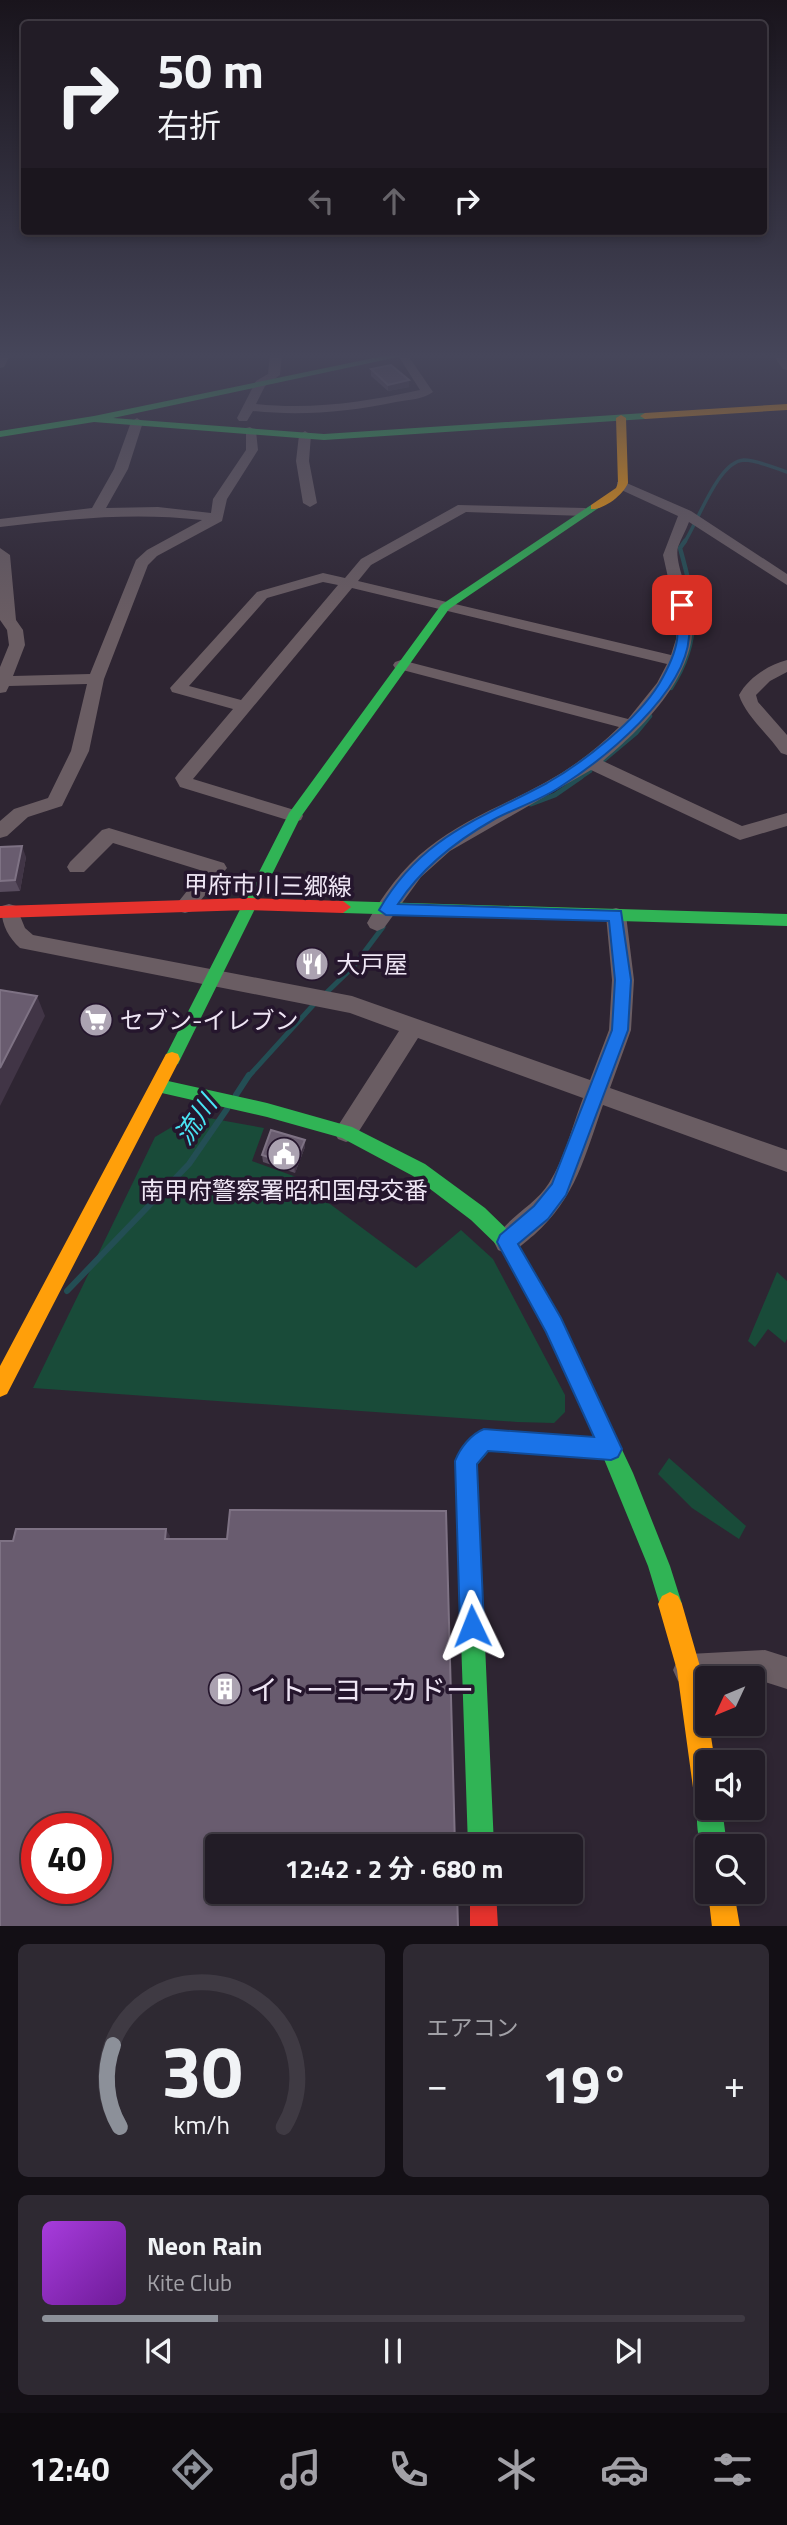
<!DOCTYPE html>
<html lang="ja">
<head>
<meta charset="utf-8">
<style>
  :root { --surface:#221c26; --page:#2e2932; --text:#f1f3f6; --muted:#a2a1a7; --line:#3f3a43; --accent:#8c9099 }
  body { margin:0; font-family:"Titillium Web","Noto Sans JP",sans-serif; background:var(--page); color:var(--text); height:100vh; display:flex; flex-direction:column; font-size:26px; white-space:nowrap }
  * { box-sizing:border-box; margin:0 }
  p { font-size:23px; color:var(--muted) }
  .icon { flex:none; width:38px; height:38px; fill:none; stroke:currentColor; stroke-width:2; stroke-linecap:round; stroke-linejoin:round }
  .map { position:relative; height:1926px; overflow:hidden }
  .drawer { display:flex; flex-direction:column; gap:18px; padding:18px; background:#130f15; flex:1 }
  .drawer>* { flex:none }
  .hud { position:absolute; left:21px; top:21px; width:746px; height:214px; border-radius:7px; box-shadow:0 4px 10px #0003,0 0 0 2px var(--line); background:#221c26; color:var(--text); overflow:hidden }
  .needle { width:46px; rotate:226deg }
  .fabs { position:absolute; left:695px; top:1666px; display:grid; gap:14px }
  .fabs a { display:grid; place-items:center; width:70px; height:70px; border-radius:7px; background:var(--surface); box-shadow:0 4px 10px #0003,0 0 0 2px var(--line); font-size:35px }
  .speed { position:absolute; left:21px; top:1813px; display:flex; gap:14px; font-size:35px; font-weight:700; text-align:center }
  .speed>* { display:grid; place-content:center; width:91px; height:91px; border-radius:50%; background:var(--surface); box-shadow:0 4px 10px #0003,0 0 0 2px var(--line); line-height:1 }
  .speed .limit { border:10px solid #d22; background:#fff; color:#111 }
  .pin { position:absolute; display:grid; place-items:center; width:60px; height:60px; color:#fff; margin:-30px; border-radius:14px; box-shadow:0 4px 10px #0006 }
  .me { position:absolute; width:77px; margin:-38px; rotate:358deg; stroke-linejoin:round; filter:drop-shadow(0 0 5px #0008) }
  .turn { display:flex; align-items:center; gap:24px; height:147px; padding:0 21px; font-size:32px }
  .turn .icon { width:91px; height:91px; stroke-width:2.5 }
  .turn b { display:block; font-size:49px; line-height:60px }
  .lanes { display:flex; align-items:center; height:66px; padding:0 21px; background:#0003; justify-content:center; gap:35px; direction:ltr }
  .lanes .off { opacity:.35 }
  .big { font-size:52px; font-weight:700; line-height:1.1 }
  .drawer .tile { flex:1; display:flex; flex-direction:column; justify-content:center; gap:10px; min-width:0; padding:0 24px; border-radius:10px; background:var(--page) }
  .drawer .dial { align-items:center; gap:0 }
  .dial svg { height:182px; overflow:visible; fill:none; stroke:var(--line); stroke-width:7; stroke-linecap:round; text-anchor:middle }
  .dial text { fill:var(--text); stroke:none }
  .song { display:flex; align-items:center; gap:21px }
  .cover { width:84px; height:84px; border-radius:10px; background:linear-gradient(135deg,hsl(280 70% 55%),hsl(280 70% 35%)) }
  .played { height:7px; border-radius:4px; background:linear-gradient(90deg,var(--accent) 25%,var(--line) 25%) }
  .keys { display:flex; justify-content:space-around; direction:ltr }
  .heat { display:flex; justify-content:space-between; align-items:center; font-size:38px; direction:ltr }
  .drawer .tiles { flex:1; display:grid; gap:18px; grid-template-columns:1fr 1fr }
  .tile:last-child { grid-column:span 2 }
  .trip { position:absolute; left:205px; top:1834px; width:378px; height:70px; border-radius:7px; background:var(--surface); box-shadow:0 4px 10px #0003,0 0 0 2px var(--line); font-weight:700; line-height:70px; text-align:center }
  .menu { display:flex; height:112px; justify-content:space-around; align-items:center; background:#0e0b0f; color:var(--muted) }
  .menu .icon { width:49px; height:49px }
  .menu .active { color:var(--accent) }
  .menu b { font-size:32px; color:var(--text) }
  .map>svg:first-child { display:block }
</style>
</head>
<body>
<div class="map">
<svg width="787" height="1927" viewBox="0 0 787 1927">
  <rect width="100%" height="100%" fill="#2e2532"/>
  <path fill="#194b39" d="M192 1115 264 1128 252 1161 313 1183 310 1193 330 1204 416 1268 461 1230 493 1259 565 1395V1412L554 1423 517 1422 33 1388 155 1137Z
    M777 1272 787 1281V1339L785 1343 768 1329 755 1347 748 1341Z
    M669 1458 746 1526 739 1539 692 1508 658 1474Z"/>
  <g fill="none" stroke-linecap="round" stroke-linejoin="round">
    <path stroke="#234e54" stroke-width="3.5" d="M684 543C698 522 718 461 744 460 757 460 774 468 787 472"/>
    <path stroke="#234e54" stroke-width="4.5" d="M671 688C703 638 695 602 680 548L685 541
      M599 764 636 733 650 716
      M578 779 590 771"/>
    <path stroke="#234e54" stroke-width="5" d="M531 804 555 795 581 777
      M323 996 353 967 383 927
      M248 1077 316 1002"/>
    <path stroke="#234e54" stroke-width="6" d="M236 1095 249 1075
      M67 1291 189 1164 227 1109"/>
    <path fill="#6a5d63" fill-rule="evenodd" d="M0 354H11L4 367 0 368Z
      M270 354H282L280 375 265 386 256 404C312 410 365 402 420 390L397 354H407L433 392C424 399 408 400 396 402 348 412 301 416 253 411L247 421H239L237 418 256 381 268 374Z
      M772 354H783L787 359V370L783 369Z
      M137 418 143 422 128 469 106 508 158 507 211 513 213 499 246 450V428L250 427 256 431 258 450 227 499 222 521 157 556 148 565 104 679 89 751 62 806 28 817 7 836 0 838V821L14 809 48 798 71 751 87 684 9 686 6 692 0 693V667L9 645 7 630 0 620V548L10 555 16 620 23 630 25 645 13 676 90 674 136 560 147 550 202 520C133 512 68 519 0 527V519L92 508 114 469 131 422Z
      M305 431 311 435 309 461 317 503 310 507 303 503 296 461 299 435Z
      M622 481 691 511 787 574V585L689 522C686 530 681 539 678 547 674 561 689 593 692 610 701 671 646 725 603 761L742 826 787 813V826L740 840 591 770 450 851 421 877 384 928 377 931 370 928 367 923C382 896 403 867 428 848 464 819 507 804 546 782 573 767 597 749 619 727L395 668 393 665 395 662 401 660 628 719 657 683 667 664 352 588 193 779 301 812 303 816 301 820 294 822 180 787 175 778 178 774 233 709 172 692 170 688 257 592 323 573 345 578 361 559 458 505 585 508 592 512 585 516 466 512 371 565 358 581 671 655 676 639 677 618 663 555 678 516 617 488V482ZM323 582 338 585 241 700 189 686 267 598Z
      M787 660V672L770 681 756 695 758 702 787 735V755L781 753C769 735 745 715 739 695 748 678 768 665 787 660Z
      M109 828 224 863 227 868 192 911 185 913 178 911 175 906 203 871 113 843 84 872H70L67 867 70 862 102 830Z
      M9 904 16 906 25 928 33 935 352 996 590 1080 609 1030 612 980 606 915 609 910 616 908 623 910 626 915 634 980 631 1030 610 1088 787 1150V1172L603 1105C585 1155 576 1198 534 1235 525 1242 518 1250 507 1254L498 1250 494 1242C505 1218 535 1206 549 1183 564 1160 573 1124 583 1098L418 1038 354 1139 346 1142 338 1139 334 1132 399 1031 350 1013 20 948C8 937 0 922 2 906Z
      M765 1650 787 1657V1689L765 1682 752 1683V1678H707V1685L689 1686 678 1681 673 1670 678 1659 689 1654Z"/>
    <path fill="#30b455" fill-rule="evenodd" d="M393 354H412L113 418 324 434 645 413 650 416 645 419 324 440 94 422 0 437V431L94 416Z
      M591 505 600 507 449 609 300 818 178 1064 172 1066 166 1064 164 1059 289 813 441 605Z
      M343 901 787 914V926L343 913 335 907Z
      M159 1079 267 1103 352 1127 425 1164 485 1208 514 1236 560 1318 633 1473 670 1566 682 1604 678 1612 670 1616 662 1612 648 1566 604 1459 489 1451 477 1465 494 1846H468L455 1461C460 1449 472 1434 484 1429L594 1437 546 1332 500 1248 471 1220 413 1176 342 1138 267 1117 153 1091 150 1086 153 1081Z
      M707 1796V1808H722L727 1846H707V1856C697 1844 694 1814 700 1799Z"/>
    <path fill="#ff9f0a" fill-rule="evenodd" d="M787 404V410L645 419 640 416 645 413Z
      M621 415 626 418 628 483C623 495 604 510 591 509V505L616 488 618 483 616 418Z
      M172 1052 178 1054 180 1059 7 1394 0 1397V1366L166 1054Z
      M670 1592 678 1596 682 1604 701 1670 707 1724H709L715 1762H707V1808L698 1804 694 1795 677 1670 658 1604 662 1596Z
      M708 1892H734L740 1927H712Z"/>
    <path fill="#e5322d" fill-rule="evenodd" d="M248 898 343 901 351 907 343 913 248 910 0 918V906Z
      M470 1892H496L498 1927H470Z"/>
  </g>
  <path fill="#584c5e" d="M371 369 409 380V387L388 391 371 376Z
    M0 847 26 857 20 891 0 892Z
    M305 1140V1147L295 1173 263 1162 262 1155Z"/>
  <path fill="#413546" d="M409 380V387L388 391V385Z
    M22 846 26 857 20 891 15 880Z
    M37 996 45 1016 0 1106V1068Z
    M305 1140V1147L295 1173 294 1166Z
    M166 1529 170 1536 168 1545 165 1539Z"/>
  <path fill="#695c6f" stroke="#7e7284" stroke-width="2" fill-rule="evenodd" d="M391 365 409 380 388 385 371 369Z
    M22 846 15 880 0 881V847Z
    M0 990 37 996 0 1068Z
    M271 1130 305 1140 294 1166 262 1155Z
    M230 1510 446 1511 455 1846H217V1892H457L458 1927H0V1541H13L16 1529H166L165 1539H227ZM37 1829H96V1888H37Z"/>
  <linearGradient id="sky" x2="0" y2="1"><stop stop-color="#19141c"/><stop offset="0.57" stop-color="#46465a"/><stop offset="1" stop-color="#46465a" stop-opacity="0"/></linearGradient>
  <rect width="787" height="624" fill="url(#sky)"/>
  <path fill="#1a73e8" stroke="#114b97" stroke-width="2" d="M678 603 688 605C688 616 690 627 689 637 685 694 604 759 560 787 539 801 515 808 493 820 456 841 421 869 398 904L621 911 631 980 628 1030 566 1195 548 1219 518 1244 561 1318 622 1449 618 1457 611 1460 488 1451 477 1464 484 1626 481 1634 472 1638 464 1634 460 1626 455 1461C460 1448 471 1434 484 1429L594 1437 546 1332 497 1242 500 1235 534 1206 552 1184 612 1030 615 980 609 921 386 915 379 910C421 837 478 820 547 783 584 762 636 721 659 684 666 672 675 654 677 640 679 628 674 614 678 603Z"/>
  <defs>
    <symbol id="restaurant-disc" viewBox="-11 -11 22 22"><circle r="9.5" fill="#aba2b1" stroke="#25162d"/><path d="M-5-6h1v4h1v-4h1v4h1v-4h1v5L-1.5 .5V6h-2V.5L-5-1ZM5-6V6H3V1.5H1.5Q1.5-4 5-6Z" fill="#fff"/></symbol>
    <symbol id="supermarket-disc" viewBox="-11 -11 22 22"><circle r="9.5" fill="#aba2b1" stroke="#25162d"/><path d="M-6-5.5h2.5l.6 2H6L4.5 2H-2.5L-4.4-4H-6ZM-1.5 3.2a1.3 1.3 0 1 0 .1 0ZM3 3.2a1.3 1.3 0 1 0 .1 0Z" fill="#fff"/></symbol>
    <symbol id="civic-disc" viewBox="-11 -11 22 22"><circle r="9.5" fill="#aba2b1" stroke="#25162d"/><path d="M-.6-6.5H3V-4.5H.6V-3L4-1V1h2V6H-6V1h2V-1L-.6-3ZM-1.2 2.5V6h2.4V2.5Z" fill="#fff"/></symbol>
    <symbol id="building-disc" viewBox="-11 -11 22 22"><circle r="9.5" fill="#aba2b1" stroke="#25162d"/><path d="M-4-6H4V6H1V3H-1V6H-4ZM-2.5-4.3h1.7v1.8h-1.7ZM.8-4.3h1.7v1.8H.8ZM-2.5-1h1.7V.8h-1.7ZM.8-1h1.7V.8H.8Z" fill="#fff"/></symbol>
  </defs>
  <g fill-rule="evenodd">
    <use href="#restaurant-disc" x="293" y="945" width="38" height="38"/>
    <use href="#supermarket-disc" x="77" y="1001" width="38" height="38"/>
    <use href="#civic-disc" x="265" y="1135" width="38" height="38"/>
    <use href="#building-disc" x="206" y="1670" width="38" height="38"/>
  </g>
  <g text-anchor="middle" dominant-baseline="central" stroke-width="7" stroke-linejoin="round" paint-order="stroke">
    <g font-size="24" fill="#efe6f5" stroke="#25162d">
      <text transform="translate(268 885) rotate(1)">甲府市川三郷線</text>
    </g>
    <g font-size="24" fill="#efe6f5" stroke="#25162d" text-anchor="start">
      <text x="336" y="964">大戸屋</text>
      <text x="120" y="1020">セブン-イレブン</text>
      <text x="284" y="1190" text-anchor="middle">南甲府警察署昭和国母交番</text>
    </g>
    <g font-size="26" font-style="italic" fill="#49e5f4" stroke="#25162d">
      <text transform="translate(195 1120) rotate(-56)">流川</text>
    </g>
    <g font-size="28" fill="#efe6f5" stroke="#25162d" text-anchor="start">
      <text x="250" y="1689">イトーヨーカドー</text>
    </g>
  </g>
</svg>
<div class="fabs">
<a><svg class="needle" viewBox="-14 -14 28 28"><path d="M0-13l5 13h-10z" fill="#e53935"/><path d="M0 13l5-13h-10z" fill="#a2a1a7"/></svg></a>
<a><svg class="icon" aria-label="sound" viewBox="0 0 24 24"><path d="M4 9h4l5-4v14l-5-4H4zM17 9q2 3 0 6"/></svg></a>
<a><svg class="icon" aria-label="search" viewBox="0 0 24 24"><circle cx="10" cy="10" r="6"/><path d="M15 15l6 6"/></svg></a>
</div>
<div class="speed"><div class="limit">40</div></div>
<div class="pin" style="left:682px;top:605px;background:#d93025"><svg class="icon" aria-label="arrive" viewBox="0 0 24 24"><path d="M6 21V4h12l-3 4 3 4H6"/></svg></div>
<svg class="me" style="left:472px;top:1626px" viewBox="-20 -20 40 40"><path d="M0-17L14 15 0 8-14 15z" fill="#1a73e8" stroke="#fff" stroke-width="4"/></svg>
<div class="trip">12:42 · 2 分 · 680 m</div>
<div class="hud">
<div class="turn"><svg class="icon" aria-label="right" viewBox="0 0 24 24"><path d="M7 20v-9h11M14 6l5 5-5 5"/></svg><div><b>50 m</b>右折</div></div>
<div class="lanes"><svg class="icon off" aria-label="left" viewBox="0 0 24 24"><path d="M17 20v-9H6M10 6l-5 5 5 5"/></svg><svg class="icon off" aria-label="ahead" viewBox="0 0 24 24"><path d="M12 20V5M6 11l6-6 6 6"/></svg><svg class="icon" aria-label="right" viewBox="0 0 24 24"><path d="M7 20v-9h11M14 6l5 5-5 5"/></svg></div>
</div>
</div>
<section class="drawer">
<div class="tiles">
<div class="tile dial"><svg viewBox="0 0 100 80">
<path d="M14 69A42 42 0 1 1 86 69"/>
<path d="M14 69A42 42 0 0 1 11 33" stroke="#8c9099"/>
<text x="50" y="56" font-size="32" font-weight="700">30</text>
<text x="50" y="72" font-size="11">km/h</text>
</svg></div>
<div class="tile"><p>エアコン</p>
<div class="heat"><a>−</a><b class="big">19°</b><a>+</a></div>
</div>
<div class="tile">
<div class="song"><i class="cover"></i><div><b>Neon Rain</b><p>Kite Club</p></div></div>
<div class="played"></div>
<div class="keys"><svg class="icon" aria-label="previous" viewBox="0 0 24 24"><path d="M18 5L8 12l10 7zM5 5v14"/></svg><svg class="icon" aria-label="pause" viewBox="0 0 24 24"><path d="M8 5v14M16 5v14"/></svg><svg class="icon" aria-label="next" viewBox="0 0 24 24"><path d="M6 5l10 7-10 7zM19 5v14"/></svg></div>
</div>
</div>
</section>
<nav class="menu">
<b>12:40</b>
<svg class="icon active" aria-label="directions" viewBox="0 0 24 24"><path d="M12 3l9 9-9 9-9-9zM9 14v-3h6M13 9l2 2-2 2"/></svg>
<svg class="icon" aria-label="music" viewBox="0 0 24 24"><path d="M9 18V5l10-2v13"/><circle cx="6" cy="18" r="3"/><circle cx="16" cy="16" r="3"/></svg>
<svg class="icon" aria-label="phone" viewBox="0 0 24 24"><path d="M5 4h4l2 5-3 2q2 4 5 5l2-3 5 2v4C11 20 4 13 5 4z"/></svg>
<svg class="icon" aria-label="climate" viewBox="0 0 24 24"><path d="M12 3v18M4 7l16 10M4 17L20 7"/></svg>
<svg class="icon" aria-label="car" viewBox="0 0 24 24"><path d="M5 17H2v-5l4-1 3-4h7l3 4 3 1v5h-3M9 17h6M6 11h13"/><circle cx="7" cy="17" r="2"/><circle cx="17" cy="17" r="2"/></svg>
<svg class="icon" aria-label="filters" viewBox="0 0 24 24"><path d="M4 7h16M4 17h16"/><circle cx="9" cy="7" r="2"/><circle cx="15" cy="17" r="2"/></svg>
</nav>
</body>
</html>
